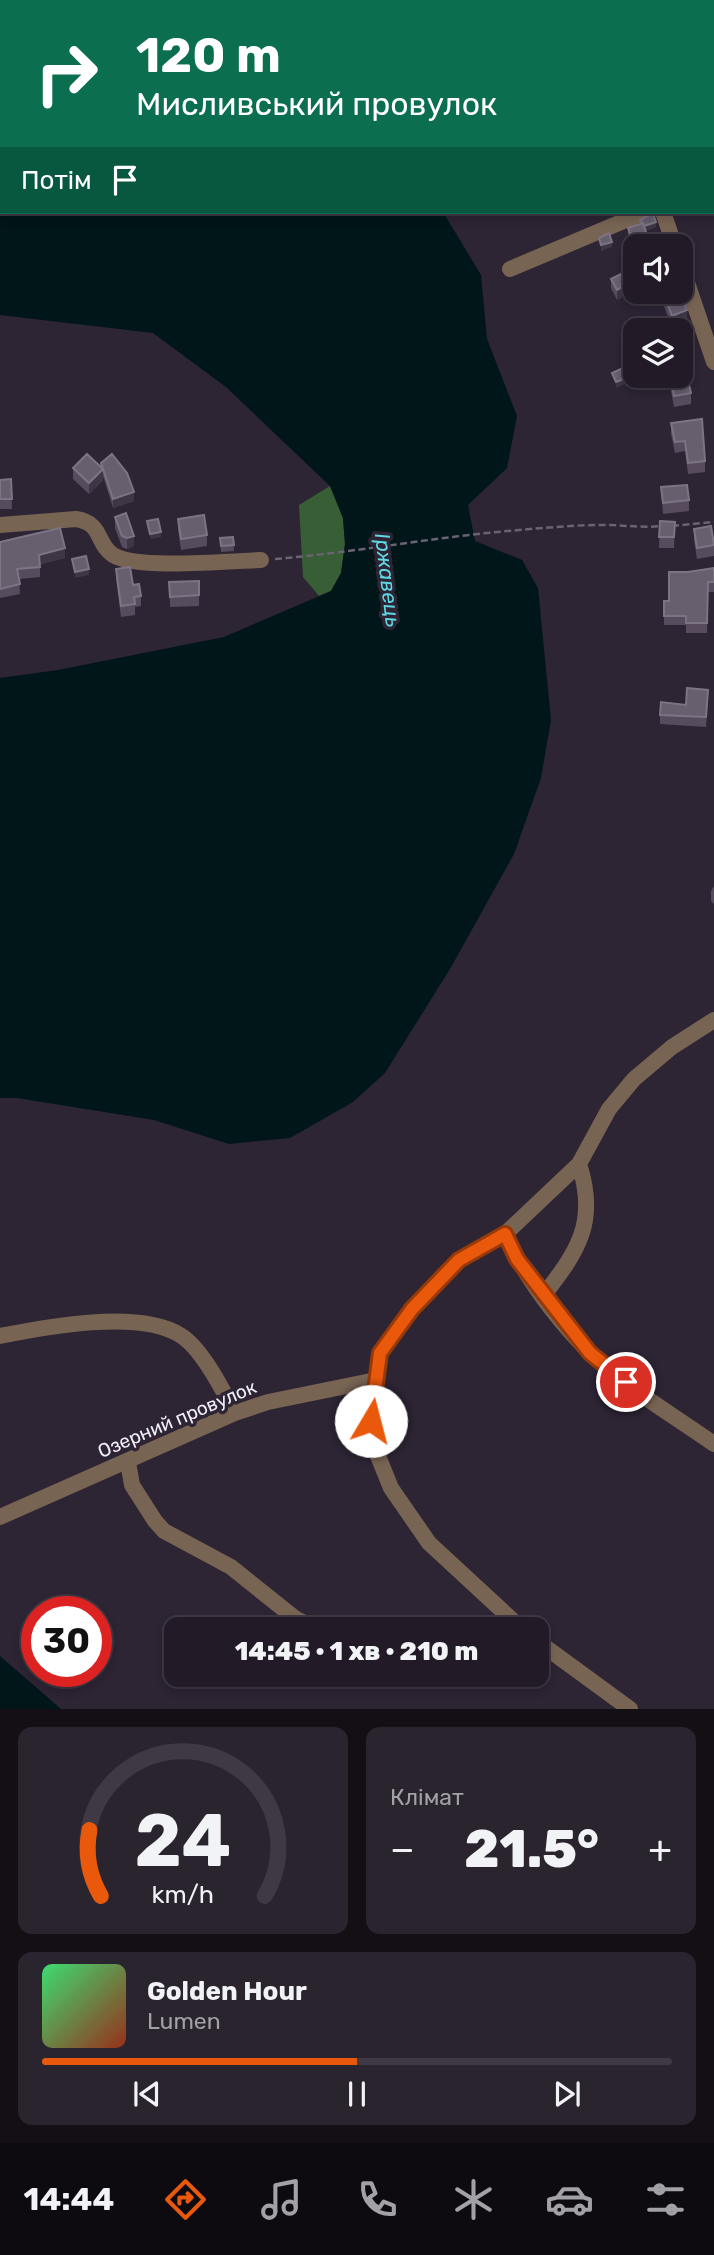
<!DOCTYPE html>
<html lang="uk">
<head>
<meta charset="utf-8">
<style>
  :root { --surface:#221b27; --page:#2a242f; --text:#f1f3f6; --muted:#a2a1a7; --line:#3f3944; --accent:#ea580c }
  body { margin:0; font-family:Rubik,sans-serif; background:var(--page); color:var(--text); height:100vh; display:flex; flex-direction:column; font-size:26px; white-space:nowrap }
  * { box-sizing:border-box; margin:0 }
  p { font-size:23px; color:var(--muted) }
  .icon { flex:none; width:38px; height:38px; fill:none; stroke:currentColor; stroke-width:2; stroke-linecap:round; stroke-linejoin:round }
  .map { position:relative; height:1709px; overflow:hidden }
  .side { display:flex; flex-direction:column; gap:18px; padding:18px; background:#130f15; flex:1 }
  .side>* { flex:none }
  .guide { position:absolute; left:0px; top:0px; width:714px; height:214px; box-shadow:0 4px 10px #0003,0 0 0 2px var(--line); background:#0b6e4f; color:#fff; overflow:hidden }
  .fabs { position:absolute; left:623px; top:234px; display:grid; gap:14px }
  .fabs a { display:grid; place-items:center; width:70px; height:70px; border-radius:14px; background:var(--surface); box-shadow:0 4px 10px #0003,0 0 0 2px var(--line); font-size:35px }
  .speed { position:absolute; left:21px; top:1596px; display:flex; gap:14px; font-size:35px; font-weight:700; text-align:center }
  .speed>* { display:grid; place-content:center; width:91px; height:91px; border-radius:50%; background:var(--surface); box-shadow:0 4px 10px #0003,0 0 0 2px var(--line); line-height:1 }
  .speed .limit { border:10px solid #d22; background:#fff; color:#111 }
  .pin { position:absolute; display:grid; place-items:center; width:60px; height:60px; color:#fff; margin:-30px; border:4px solid #fff; border-radius:50%; box-shadow:0 2px 7px #0007 }
  .me { position:absolute; width:77px; margin:-38px; rotate:8deg; stroke-linejoin:round; filter:drop-shadow(0 0 5px #0008) }
  .turn { display:flex; align-items:center; gap:24px; height:147px; padding:0 21px; font-size:32px }
  .turn .icon { width:91px; height:91px; stroke-width:2.5 }
  .turn b { display:block; font-size:49px; line-height:60px }
  .then { display:flex; align-items:center; height:66px; padding:0 21px; background:#0003; gap:14px; font-size:26px }
  .big { font-size:52px; font-weight:800; line-height:1.1 }
  .side .card { flex:1; display:flex; flex-direction:column; justify-content:center; gap:10px; min-width:0; padding:0 24px; border-radius:14px; background:var(--page) }
  .side .dial { align-items:center; gap:0 }
  .dial svg { height:182px; overflow:visible; fill:none; stroke:var(--line); stroke-width:7; stroke-linecap:round; text-anchor:middle }
  .dial text { fill:var(--text); stroke:none }
  .song { display:flex; align-items:center; gap:21px }
  .cover { width:84px; height:84px; border-radius:10px; background:linear-gradient(135deg,hsl(140 70% 55%),hsl(10 70% 35%)) }
  .played { height:7px; border-radius:4px; background:linear-gradient(90deg,var(--accent) 50%,var(--line) 50%) }
  .keys { display:flex; justify-content:space-around; direction:ltr }
  .heat { display:flex; justify-content:space-between; align-items:center; font-size:38px; direction:ltr }
  .side .tiles { flex:1; display:grid; gap:18px; grid-template-columns:1fr 1fr }
  .card:last-child { grid-column:span 2 }
  .trip { position:absolute; left:164px; top:1617px; width:385px; height:70px; border-radius:14px; background:var(--surface); box-shadow:0 4px 10px #0003,0 0 0 2px var(--line); font-weight:800; line-height:70px; text-align:center }
  .tabs { display:flex; height:112px; justify-content:space-around; align-items:center; background:#0e0b10; color:var(--muted) }
  .tabs .icon { width:49px; height:49px }
  .tabs .current { color:var(--accent) }
  .tabs b { font-size:32px; color:var(--text) }
  .map>svg:first-child { display:block }
</style>
</head>
<body>
<div class="map">
<svg width="714" height="1709" viewBox="0 0 714 1709">
  <rect width="100%" height="100%" fill="#2d2434"/>
  <path fill="#375e35" d="M330 486 343 518 345 544 341 573 331 591 319 596 303 577 299 505Z"/>
  <path fill="#001619" d="M0 0H315L316 2H2V212H443L481 275 487 339 517 416 507 468 468 505 475 541 522 560 538 588 551 720 541 778 514 854 450 969 385 1073 353 1102 290 1138 229 1144 154 1120 17 1098H0V678L58 670 224 637 331 591 341 573 345 544 343 518 330 486 226 387 153 333 0 315Z
    M0 1656 61 1709H0Z"/>
  <g fill="none" stroke-linecap="round" stroke-linejoin="round">
    <path stroke="#6b6371" stroke-width="2.5" stroke-dasharray="7 3.5" stroke-linecap="butt" d="M672 526 714 522
      M275 559C349 553 423 539 497 532 532 529 568 525 603 525 623 525 642 528 662 526"/>
    <path stroke="#786453" stroke-width="16" d="M585 0 586 2
      M712 189H714
      M663 212 675 247
      M681 265 714 362
      M510 269 645 212
      M0 525 76 519C103 523 96 544 113 555 137 570 230 561 261 560
      M505 1234C525 1277 556 1318 589 1352 620 1384 676 1417 714 1444
      M543 1296C578 1251 598 1222 579 1164
      M0 1336C46 1327 138 1309 180 1335 202 1348 223 1391 235 1413
      M128 1462 132 1485 155 1521 164 1531 231 1567 296 1619 318 1629
      M0 1517 235 1413 268 1402 376 1380
      M522 1629 429 1543 391 1488 378 1456 371 1421 380 1353 412 1309 459 1260 505 1234 579 1164 609 1109 634 1079 672 1047 714 1020
      M537 1641 630 1709"/>
  </g>
  <path fill="#564c5d" d="M640 220 656 227 645 231 635 247V259L628 238V228L640 223Z
    M611 279 628 294 617 300 611 288Z
    M664 295 687 321 672 327 664 306Z
    M658 376H681L691 393V404L674 407 669 381 659 383Z
    M671 423 705 461V472L688 474 685 451 675 453 671 434Z
    M101 463 134 501 113 508 103 476V480L89 494 73 479V468H101Z
    M11 479 12 509H0V480Z
    M661 487 689 500V511L663 514Z
    M115 517 134 546 127 549 122 547 115 528Z
    M178 519 207 535V546L181 550 178 529Z
    M660 521 675 522 674 548H659Z
    M694 529 714 545V556L697 559 694 540Z
    M233 537 234 551 221 552 220 538Z
    M0 542 65 558 40 564V577L19 579 20 594 0 598Z
    M714 568V592H708L707 633H686V625H664V601H669L688 572Z
    M116 569 133 585 141 596V606L135 607V615L121 617 116 579Z
    M199 581V606L170 607 169 582Z
    M708 700 706 727 660 724V715L686 705Z
    M714 886V904L711 901V891Z"/>
  <path fill="#3e3545" d="M469 0H487L483 2H469Z
    M626 0H643L638 2H626Z
    M654 0H666L661 2H654Z
    M656 222V227L642 232V227Z
    M612 242V247L601 251V245Z
    M628 284V294L617 300V290Z
    M687 310V321L672 327V316Z
    M659 376H669V381L659 383Z
    M627 378V383L616 388V382Z
    M103 469V480L89 494V483Z
    M134 492V501L113 508V499Z
    M161 532V537L150 539V534Z
    M134 536V546L127 549V538Z
    M65 548V558L39 565V555Z
    M89 569V575L75 578V572Z"/>
  <path fill="#675e6e" stroke="#7d7483" stroke-width="2" d="M417 0H441L442 2H418Z
    M520 0H563L557 2H515Z
    M653 213 656 222 644 226 640 220Z
    M643 223 651 247H635V249L628 228Z
    M609 233 612 242 601 245 599 238Z
    M623 273 628 284 617 290 611 279Z
    M672 292H680L687 310 672 316 664 295Z
    M681 350 691 393 674 396 670 376H681Z
    M623 368 627 378 616 382 612 373Z
    M702 419 705 461 688 463 685 441 675 442 671 423Z
    M87 454 103 469 89 483 73 468Z
    M112 454 127 473 134 492 113 499 101 463Z
    M11 479 12 499H0V480Z
    M687 485 689 500 663 503 661 487Z
    M126 513 134 536 127 538 122 536 115 517Z
    M204 515 207 535 181 539 178 519Z
    M158 519 161 532 150 534 147 521Z
    M660 521 675 522 674 537H659Z
    M711 526 714 545 697 548 694 529Z
    M60 528 65 548 39 555 40 567 17 569 20 584 0 589V542Z
    M233 537 234 545 221 546 220 538Z
    M86 556 89 569 75 572 72 559Z
    M130 567 133 585 139 584 141 596 134 597 135 604 121 606 116 569Z
    M714 568V582H708L707 623H686V616H664V601H669V572H688Z
    M199 581V595L170 597 169 582Z
    M687 688 708 690 706 717 660 715 661 702 686 705Z"/>
  <g fill="none" stroke-linecap="round" stroke-linejoin="round">
    <defs>
      <path id="route" d="M371 1421 380 1353 412 1309 459 1260 505 1234 517 1259 590 1353 626 1382"/>
    </defs>
    <use href="#route" stroke="#983908" stroke-width="18"/>
    <use href="#route" stroke="#ea580c" stroke-width="12"/>
  </g>
  <g text-anchor="middle" dominant-baseline="central" stroke-width="7" stroke-linejoin="round" paint-order="stroke">
    <g font-size="19" fill="#f4eef9" stroke="#2d2434">
      <text transform="translate(177 1419) rotate(-23)">Озерний провулок</text>
    </g>
    <g font-size="21" font-style="italic" fill="#5dd8e4" stroke="#2d2434">
      <text transform="translate(388 580) rotate(83)">Іржавець</text>
    </g>
  </g>
</svg>
<div class="fabs">
<a><svg class="icon" aria-label="sound" viewBox="0 0 24 24"><path d="M4 9h4l5-4v14l-5-4H4zM17 9q2 3 0 6"/></svg></a>
<a><svg class="icon" aria-label="layers" viewBox="0 0 24 24"><path d="M12 4l9 5-9 5-9-5zM3 14l9 5 9-5"/></svg></a>
</div>
<div class="speed"><div class="limit">30</div></div>
<div class="pin" style="left:626px;top:1382px;background:#d93025"><svg class="icon" aria-label="arrive" viewBox="0 0 24 24"><path d="M6 21V4h12l-3 4 3 4H6"/></svg></div>
<svg class="me" style="left:371px;top:1421px" viewBox="-20 -20 40 40"><circle r="19" fill="#fff"/><path d="M0-13L10 11 0 6-10 11z" fill="#ea580c"/></svg>
<div class="trip">14:45 · 1 хв · 210 m</div>
<div class="guide">
<div class="turn"><svg class="icon" aria-label="right" viewBox="0 0 24 24"><path d="M7 20v-9h11M14 6l5 5-5 5"/></svg><div><b>120 m</b>Мисливський провулок</div></div>
<div class="then">Потім<svg class="icon" aria-label="arrive" viewBox="0 0 24 24"><path d="M6 21V4h12l-3 4 3 4H6"/></svg></div>
</div>
</div>
<section class="side">
<div class="tiles">
<div class="card dial"><svg viewBox="0 0 100 80">
<path d="M14 69A42 42 0 1 1 86 69"/>
<path d="M14 69A42 42 0 0 1 9 40" stroke="#ea580c"/>
<text x="50" y="56" font-size="32" font-weight="700">24</text>
<text x="50" y="72" font-size="11">km/h</text>
</svg></div>
<div class="card"><p>Клімат</p>
<div class="heat"><a>−</a><b class="big">21.5°</b><a>+</a></div>
</div>
<div class="card">
<div class="song"><i class="cover"></i><div><b>Golden Hour</b><p>Lumen</p></div></div>
<div class="played"></div>
<div class="keys"><svg class="icon" aria-label="previous" viewBox="0 0 24 24"><path d="M18 5L8 12l10 7zM5 5v14"/></svg><svg class="icon" aria-label="pause" viewBox="0 0 24 24"><path d="M8 5v14M16 5v14"/></svg><svg class="icon" aria-label="next" viewBox="0 0 24 24"><path d="M6 5l10 7-10 7zM19 5v14"/></svg></div>
</div>
</div>
</section>
<nav class="tabs">
<b>14:44</b>
<svg class="icon current" aria-label="directions" viewBox="0 0 24 24"><path d="M12 3l9 9-9 9-9-9zM9 14v-3h6M13 9l2 2-2 2"/></svg>
<svg class="icon" aria-label="music" viewBox="0 0 24 24"><path d="M9 18V5l10-2v13"/><circle cx="6" cy="18" r="3"/><circle cx="16" cy="16" r="3"/></svg>
<svg class="icon" aria-label="phone" viewBox="0 0 24 24"><path d="M5 4h4l2 5-3 2q2 4 5 5l2-3 5 2v4C11 20 4 13 5 4z"/></svg>
<svg class="icon" aria-label="climate" viewBox="0 0 24 24"><path d="M12 3v18M4 7l16 10M4 17L20 7"/></svg>
<svg class="icon" aria-label="car" viewBox="0 0 24 24"><path d="M5 17H2v-5l4-1 3-4h7l3 4 3 1v5h-3M9 17h6M6 11h13"/><circle cx="7" cy="17" r="2"/><circle cx="17" cy="17" r="2"/></svg>
<svg class="icon" aria-label="filters" viewBox="0 0 24 24"><path d="M4 7h16M4 17h16"/><circle cx="9" cy="7" r="2"/><circle cx="15" cy="17" r="2"/></svg>
</nav>
</body>
</html>
